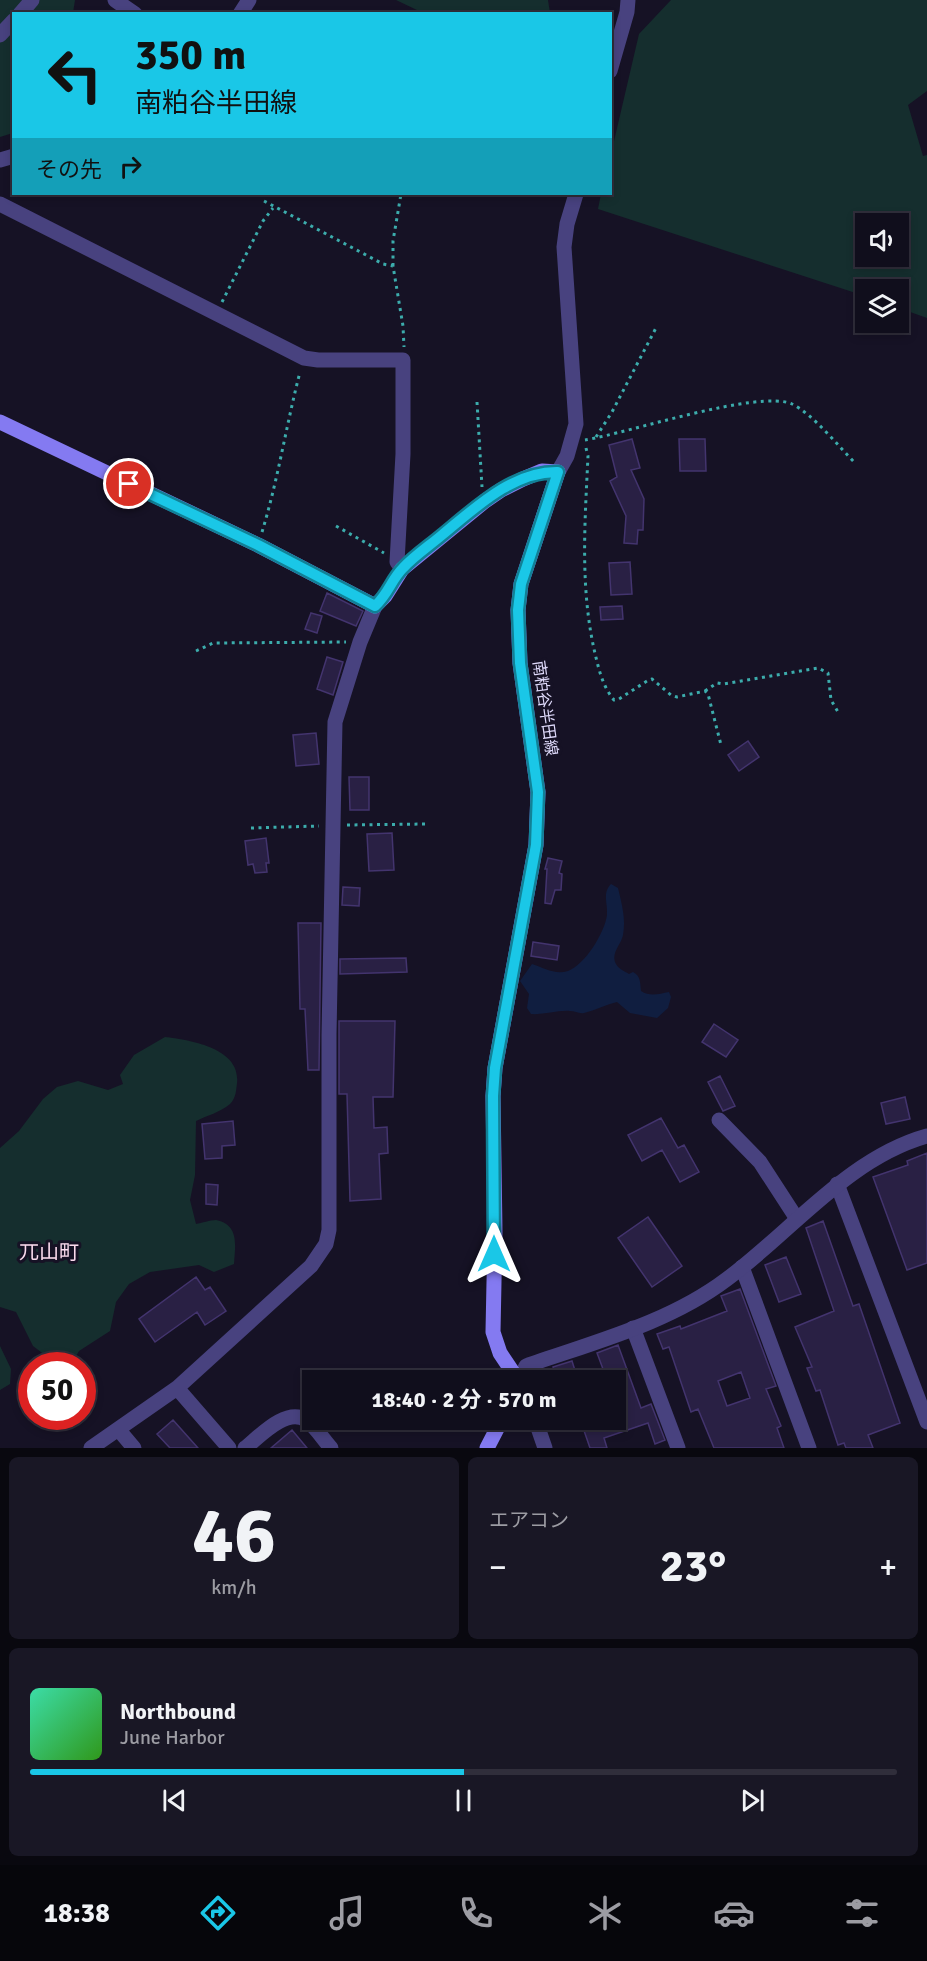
<!DOCTYPE html>
<html lang="ja">
<head>
<meta charset="utf-8">
<style>
  :root { --surface:#100e1c; --page:#191725; --text:#f1f3f6; --muted:#9c9ca3; --line:#302e3b; --accent:#1ac7e7 }
  body { margin:0; font-family:Signika,"Noto Sans JP",sans-serif; background:var(--page); color:var(--text); height:100vh; display:flex; flex-direction:column; font-size:22px; white-space:nowrap }
  * { box-sizing:border-box; margin:0 }
  p { font-size:20px; color:var(--muted) }
  .icon { flex:none; width:33px; height:33px; fill:none; stroke:currentColor; stroke-width:2; stroke-linecap:round; stroke-linejoin:round }
  .map { position:relative; height:1448px; overflow:hidden }
  .side { display:flex; flex-direction:column; gap:9px; padding:9px; background:#09080f; flex:1 }
  .side>* { flex:none }
  .banner { position:absolute; left:12px; top:12px; width:600px; height:183px; border-radius:0px; box-shadow:0 3px 9px #0003,0 0 0 2px var(--line); background:#1ac7e7; color:#111; overflow:hidden }
  .tools { position:absolute; left:855px; top:213px; display:grid; gap:12px }
  .tools a { display:grid; place-items:center; width:54px; height:54px; border-radius:0px; background:var(--surface); box-shadow:0 3px 9px #0003,0 0 0 2px var(--line); font-size:30px }
  .speed { position:absolute; left:18px; top:1352px; display:flex; gap:12px; font-size:30px; font-weight:700; text-align:center }
  .speed>* { display:grid; place-content:center; width:78px; height:78px; border-radius:50%; background:var(--surface); box-shadow:0 3px 9px #0003,0 0 0 2px var(--line); line-height:1 }
  .speed .limit { border:9px solid #d22; background:#fff; color:#111 }
  .pin { position:absolute; display:grid; place-items:center; width:51px; height:51px; color:#fff; margin:-26px; border:3px solid #fff; border-radius:50%; box-shadow:0 2px 6px #0007 }
  .me { position:absolute; width:66px; margin:-33px; rotate:0deg; stroke-linejoin:round; filter:drop-shadow(0 0 4px #0008) }
  .turn { display:flex; align-items:center; gap:21px; height:126px; padding:0 24px; font-size:27px }
  .turn .icon { width:78px; height:78px; stroke-width:2.5 }
  .turn b { display:block; font-size:42px; line-height:51px }
  .then { display:flex; align-items:center; height:57px; padding:0 24px; background:#0003; gap:12px; font-size:22px }
  .big { font-size:45px; font-weight:700; line-height:1.1 }
  .side .tile { flex:1; display:flex; flex-direction:column; justify-content:center; gap:9px; min-width:0; padding:0 21px; border-radius:9px; background:var(--page) }
  .side .dial { align-items:center; gap:0 }
  .dial b { font-size:78px; line-height:1 }
  .song { display:flex; align-items:center; gap:18px }
  .cover { width:72px; height:72px; border-radius:9px; background:linear-gradient(135deg,hsl(160 70% 55%),hsl(110 70% 35%)) }
  .played { height:6px; border-radius:3px; background:linear-gradient(90deg,var(--accent) 50%,var(--line) 50%) }
  .keys { display:flex; justify-content:space-around; direction:ltr }
  .heat { display:flex; justify-content:space-between; align-items:center; font-size:33px; direction:ltr }
  .side .tiles { flex:1; display:grid; gap:9px; grid-template-columns:1fr 1fr }
  .tile:last-child { grid-column:span 2 }
  .trip { position:absolute; left:302px; top:1370px; width:324px; height:60px; border-radius:0px; background:var(--surface); box-shadow:0 3px 9px #0003,0 0 0 2px var(--line); font-weight:700; line-height:60px; text-align:center }
  .dock { display:flex; height:96px; justify-content:space-around; align-items:center; background:#06060b; color:var(--muted) }
  .dock .icon { width:42px; height:42px }
  .dock .active { color:var(--accent) }
  .dock b { font-size:27px; color:var(--text) }
  .map>svg:first-child { display:block }
</style>
</head>
<body>
<div class="map">
<svg width="927" height="1448" viewBox="0 0 927 1448">
  <rect width="100%" height="100%" fill="#161225"/>
  <path fill="#152e2e" fill-rule="evenodd" d="M0 0H75L73 13 14 14 13 133 0 137Z
    M396 0H548L550 13H418L417 10Z
    M671 0H927V91L908 105 923 156 927 155V318L899 308 898 290H866L865 296 598 209 601 194H610L611 154 639 34ZM866 224H898V256H866Z
    M165 1037C190 1040 241 1048 237 1083 236 1091 236 1098 230 1104 221 1112 206 1116 196 1121L195 1175 190 1200 196 1224C202 1223 210 1220 216 1220 240 1225 235 1246 234 1264L214 1272 199 1265 150 1272 129 1284 116 1302 110 1331 79 1351 72 1363 73 1365H58L33 1346 16 1312 0 1307V1148L19 1131 43 1099 57 1087 78 1081 108 1090 123 1084 120 1075 134 1055Z
    M0 1346 11 1369 10 1384 0 1390Z"/>
  <path fill="#101e40" d="M611 884 618 888C622 905 626 919 623 935 621 945 612 951 615 962 617 968 624 971 629 974L633 972C641 976 640 983 641 991 650 997 659 994 669 992L671 997 668 1008 657 1018 630 1013 617 1002C605 1005 596 1010 584 1013 579 1014 575 1011 570 1011 557 1010 544 1015 531 1014L527 1008 529 994 520 981 532 964C544 968 555 975 568 971 585 965 605 932 607 915 608 903 602 893 611 884Z"/>
  <path fill="#292044" stroke="#43346e" stroke-width="1.5" fill-rule="evenodd" d="M632 439 640 468 631 470 644 499 643 530H638L637 544 624 543 626 516 610 481 617 477 609 445Z
    M679 439H705L706 471H680Z
    M630 562 632 594 611 595 609 563Z
    M327 593 363 611 356 626 320 611Z
    M622 606 623 619 601 620 600 607Z
    M311 613 322 616 317 633 305 629Z
    M327 657 343 662 333 695 317 689Z
    M316 733 319 764 296 766 293 735Z
    M748 741 759 757 739 771 728 755Z
    M349 777H369V810H350Z
    M392 833 394 870 369 871 367 834Z
    M266 838 269 863H266L267 872 255 873 253 864 248 865 245 841Z
    M548 858 562 861 559 873 562 874 561 890H555L551 904 545 903 547 869H545Z
    M343 887 360 888 359 906 342 905Z
    M298 923H321L319 1070H308L305 1009H300Z
    M533 942 559 946 557 960 531 956Z
    M406 958 407 972 340 974V959Z
    M339 1021H395L393 1097H373L374 1128 387 1127 388 1153 379 1154 381 1199 350 1201 347 1094H339Z
    M714 1024 738 1040 726 1057 702 1042Z
    M720 1076 735 1106 723 1111 708 1082Z
    M905 1097 910 1119 886 1124 881 1103Z
    M661 1118 678 1148 684 1145 699 1172 680 1182 662 1150 642 1161 628 1135Z
    M233 1121 235 1145 222 1146V1158L205 1159 202 1124Z
    M927 1153V1263L907 1270 873 1177 908 1165 907 1161Z
    M206 1184 218 1185 217 1205 206 1204Z
    M648 1217 682 1266 652 1287 618 1238Z
    M823 1221 853 1306 859 1304 900 1423 868 1435 873 1448H846L844 1443 838 1445 820 1390 816 1391 807 1368 812 1367 795 1327 834 1311 806 1228Z
    M786 1257 801 1294 779 1302 765 1265Z
    M196 1277 205 1290 210 1287 226 1311 205 1325 197 1312 155 1342 139 1319Z
    M740 1289 776 1386 766 1389 781 1426 777 1428 784 1448H714L698 1409 691 1412 669 1347 663 1349 657 1334 680 1326 681 1329 727 1311 721 1296ZM741 1372 750 1398 727 1406 718 1381Z
    M618 1345 641 1408 651 1404 665 1440 655 1444 648 1423 604 1438 607 1448H590L580 1419H615V1374L606 1377 597 1353Z
    M572 1361 578 1380H557L553 1367Z
    M173 1420 198 1448H170L157 1434Z
    M292 1430 307 1448H271Z"/>
  <g fill="none" stroke-linecap="round" stroke-linejoin="round">
    <path stroke="#3cacac" stroke-width="3" stroke-dasharray="3 4.5" stroke-linecap="butt" d="M264 201 383 264 393 266 403 326 404 347
      M393 266V241L401 194
      M222 302 263 221 273 208
      M477 402 482 487
      M596 437 612 412 657 326
      M585 440C628 433 759 389 792 404 813 414 839 447 856 464
      M586 448 588 456C585 521 580 585 594 649 598 666 602 686 614 700L619 699 647 681 652 679 671 695 677 697 705 691 708 694 721 745
      M336 526 384 553
      M262 532C278 480 286 426 300 372
      M196 651 213 643 346 642
      M705 691 717 683 723 684 818 668 828 673 831 700 838 712
      M347 825 426 824
      M251 828 319 826"/>
    <path stroke="#48427f" stroke-width="15" d="M115 0 135 14
      M20 14 32 0
      M240 14 249 0
      M0 35 14 20
      M610 71 627 12 628 0
      M0 160 14 156
      M0 204 304 358 318 360H403V454L397 562 402 569
      M558 472 567 456 576 424 564 247 567 224 576 194
      M719 1120 760 1162 797 1219
      M837 1184 927 1422
      M742 1267 809 1448
      M633 1328 678 1448
      M177 1388 229 1448
      M118 1429 134 1448
      M91 1448 177 1388 311 1266 326 1244 329 1230V1035L335 722 360 642 375 606
      M245 1448C259 1437 286 1407 306 1420 315 1426 323 1439 331 1448"/>
    <path stroke="#48427f" stroke-width="15" d="M519 1380 526 1366C594 1342 669 1323 727 1279 791 1232 848 1158 927 1136
      M535 1419 545 1448"/>
    <path stroke="#847af1" stroke-width="15" d="M0 422 258 545 375 606 385 596 402 569 485 501 501 490 523 479 542 471 558 472 521 584 518 610 520 663 538 792 536 845 495 1068 493 1096 495 1232 493 1332 500 1353 518 1380
      M487 1448 502 1419"/>
  </g>
  <g fill="none" stroke-linecap="round" stroke-linejoin="round">
    <defs>
      <path id="route" d="M129 484 258 545 375 606C389 593 391 580 403 568 414 556 429 546 442 535 475 508 513 471 558 472L521 584 518 610 520 663 538 792 536 845 495 1068 493 1096 494 1254"/>
    </defs>
    <use href="#route" stroke="#118196" stroke-width="15"/>
    <use href="#route" stroke="#1ac7e7" stroke-width="10"/>
  </g>
  <g text-anchor="middle" dominant-baseline="central" stroke-width="6" stroke-linejoin="round" paint-order="stroke">
    <g font-size="16" fill="#dfdafb" stroke="#161225">
      <text transform="translate(545 708) rotate(82)">南粕谷半田線</text>
    </g>
    <g font-size="20" fill="#fbdbee" stroke="#161225">
      <text x="49" y="1252">兀山町</text>
    </g>
  </g>
</svg>
<div class="tools">
<a><svg class="icon" aria-label="sound" viewBox="0 0 24 24"><path d="M4 9h4l5-4v14l-5-4H4zM17 9q2 3 0 6"/></svg></a>
<a><svg class="icon" aria-label="layers" viewBox="0 0 24 24"><path d="M12 4l9 5-9 5-9-5zM3 14l9 5 9-5"/></svg></a>
</div>
<div class="speed"><div class="limit">50</div></div>
<div class="pin" style="left:129px;top:484px;background:#d93025"><svg class="icon" aria-label="arrive" viewBox="0 0 24 24"><path d="M6 21V4h12l-3 4 3 4H6"/></svg></div>
<svg class="me" style="left:494px;top:1254px" viewBox="-20 -20 40 40"><path d="M0-17L14 15 0 8-14 15z" fill="#1ac7e7" stroke="#fff" stroke-width="4"/></svg>
<div class="trip">18:40 · 2 分 · 570 m</div>
<div class="banner">
<div class="turn"><svg class="icon" aria-label="left" viewBox="0 0 24 24"><path d="M17 20v-9H6M10 6l-5 5 5 5"/></svg><div><b>350 m</b>南粕谷半田線</div></div>
<div class="then">その先<svg class="icon" aria-label="right" viewBox="0 0 24 24"><path d="M7 20v-9h11M14 6l5 5-5 5"/></svg></div>
</div>
</div>
<section class="side">
<div class="tiles">
<div class="tile dial"><b>46</b><p>km/h</p></div>
<div class="tile"><p>エアコン</p>
<div class="heat"><a>−</a><b class="big">23°</b><a>+</a></div>
</div>
<div class="tile">
<div class="song"><i class="cover"></i><div><b>Northbound</b><p>June Harbor</p></div></div>
<div class="played"></div>
<div class="keys"><svg class="icon" aria-label="previous" viewBox="0 0 24 24"><path d="M18 5L8 12l10 7zM5 5v14"/></svg><svg class="icon" aria-label="pause" viewBox="0 0 24 24"><path d="M8 5v14M16 5v14"/></svg><svg class="icon" aria-label="next" viewBox="0 0 24 24"><path d="M6 5l10 7-10 7zM19 5v14"/></svg></div>
</div>
</div>
</section>
<nav class="dock">
<b>18:38</b>
<svg class="icon active" aria-label="directions" viewBox="0 0 24 24"><path d="M12 3l9 9-9 9-9-9zM9 14v-3h6M13 9l2 2-2 2"/></svg>
<svg class="icon" aria-label="music" viewBox="0 0 24 24"><path d="M9 18V5l10-2v13"/><circle cx="6" cy="18" r="3"/><circle cx="16" cy="16" r="3"/></svg>
<svg class="icon" aria-label="phone" viewBox="0 0 24 24"><path d="M5 4h4l2 5-3 2q2 4 5 5l2-3 5 2v4C11 20 4 13 5 4z"/></svg>
<svg class="icon" aria-label="climate" viewBox="0 0 24 24"><path d="M12 3v18M4 7l16 10M4 17L20 7"/></svg>
<svg class="icon" aria-label="car" viewBox="0 0 24 24"><path d="M5 17H2v-5l4-1 3-4h7l3 4 3 1v5h-3M9 17h6M6 11h13"/><circle cx="7" cy="17" r="2"/><circle cx="17" cy="17" r="2"/></svg>
<svg class="icon" aria-label="filters" viewBox="0 0 24 24"><path d="M4 7h16M4 17h16"/><circle cx="9" cy="7" r="2"/><circle cx="15" cy="17" r="2"/></svg>
</nav>
</body>
</html>
